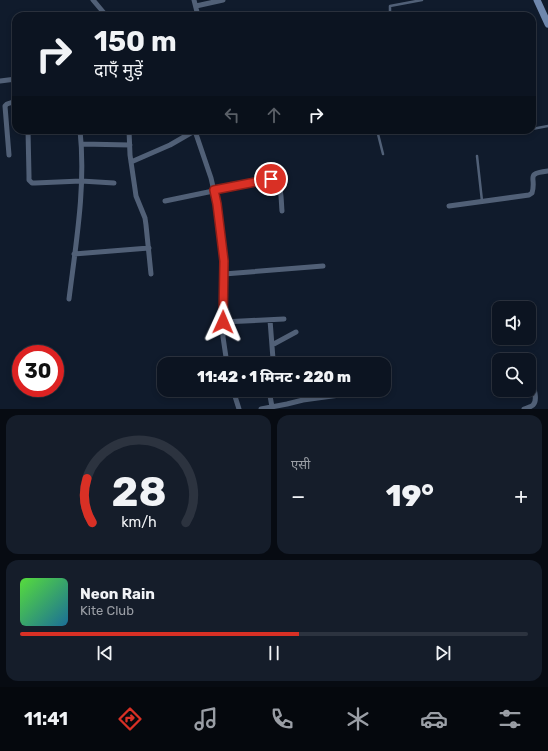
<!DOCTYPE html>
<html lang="hi">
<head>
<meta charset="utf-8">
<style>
  :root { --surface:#0c1421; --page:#151d2a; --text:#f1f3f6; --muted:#9a9ea5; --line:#2c333f; --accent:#d93025 }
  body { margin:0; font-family:Rubik,"Noto Sans Devanagari",sans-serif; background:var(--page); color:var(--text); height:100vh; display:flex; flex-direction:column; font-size:15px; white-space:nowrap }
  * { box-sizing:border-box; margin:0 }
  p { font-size:13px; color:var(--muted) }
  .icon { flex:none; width:22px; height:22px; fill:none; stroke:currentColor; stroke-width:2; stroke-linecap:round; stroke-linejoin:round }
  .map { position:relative; height:409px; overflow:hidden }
  .side { display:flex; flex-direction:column; gap:6px; padding:6px; background:#070b12; flex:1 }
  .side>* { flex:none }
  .top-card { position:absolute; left:12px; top:12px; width:524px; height:122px; border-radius:12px; box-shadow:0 2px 6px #0003,0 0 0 1px var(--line); background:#0c1421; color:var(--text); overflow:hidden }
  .fabs { position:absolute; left:492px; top:301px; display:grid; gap:8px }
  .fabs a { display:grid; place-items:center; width:44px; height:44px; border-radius:8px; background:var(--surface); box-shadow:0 2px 6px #0003,0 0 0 1px var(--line); font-size:20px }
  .speed { position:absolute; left:12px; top:345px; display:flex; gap:8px; font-size:20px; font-weight:700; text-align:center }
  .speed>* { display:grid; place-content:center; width:52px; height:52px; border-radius:50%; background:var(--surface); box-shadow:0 2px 6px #0003,0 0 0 1px var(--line); line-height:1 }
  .speed .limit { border:6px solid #d22; background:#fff; color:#111 }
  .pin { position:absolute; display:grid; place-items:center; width:34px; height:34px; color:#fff; margin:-17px; border:2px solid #fff; border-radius:50%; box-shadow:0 1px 4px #0007 }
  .me { position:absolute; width:44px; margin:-22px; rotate:1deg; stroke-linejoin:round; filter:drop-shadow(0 0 3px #0008) }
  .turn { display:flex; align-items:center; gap:14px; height:84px; padding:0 16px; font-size:18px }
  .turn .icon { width:52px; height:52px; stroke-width:2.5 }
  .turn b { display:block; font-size:28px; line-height:34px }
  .lanes { display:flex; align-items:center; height:38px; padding:0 16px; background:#0003; justify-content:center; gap:20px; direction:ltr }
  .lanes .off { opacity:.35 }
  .big { font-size:30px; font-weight:800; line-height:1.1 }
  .side .widget { flex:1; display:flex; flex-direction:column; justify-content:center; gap:6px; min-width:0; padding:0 14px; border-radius:12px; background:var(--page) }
  .side .dial { align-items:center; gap:0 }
  .dial svg { height:104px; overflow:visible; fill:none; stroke:var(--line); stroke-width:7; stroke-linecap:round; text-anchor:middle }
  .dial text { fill:var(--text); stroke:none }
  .song { display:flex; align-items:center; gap:12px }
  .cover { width:48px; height:48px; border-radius:6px; background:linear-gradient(135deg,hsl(110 70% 55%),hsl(200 70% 35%)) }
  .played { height:4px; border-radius:2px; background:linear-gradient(90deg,var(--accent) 55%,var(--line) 55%) }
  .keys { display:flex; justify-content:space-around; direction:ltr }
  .heat { display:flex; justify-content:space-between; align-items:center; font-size:22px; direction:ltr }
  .side .tiles { flex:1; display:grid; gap:6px; grid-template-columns:1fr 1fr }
  .widget:last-child { grid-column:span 2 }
  .trip { position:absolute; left:157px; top:357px; width:234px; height:40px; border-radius:12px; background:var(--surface); box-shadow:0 2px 6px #0003,0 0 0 1px var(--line); font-weight:800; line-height:40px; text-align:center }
  .dock { display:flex; height:64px; justify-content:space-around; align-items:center; background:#05080d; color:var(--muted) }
  .dock .icon { width:28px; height:28px }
  .dock .selected { color:var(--accent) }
  .dock b { font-size:18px; color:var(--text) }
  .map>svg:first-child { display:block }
</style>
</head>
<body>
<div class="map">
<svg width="548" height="409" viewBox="0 0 548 409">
  <rect width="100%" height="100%" fill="#101b2c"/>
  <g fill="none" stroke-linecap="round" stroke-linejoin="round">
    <path stroke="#516077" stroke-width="2.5" d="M390 16V6L422 0
      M532 129 548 126
      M377 130 383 154
      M477 156 482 201"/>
    <path stroke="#516077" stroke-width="5" d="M93 0 104 13 108 16
      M194 0 198 16
      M196 6 223 0
      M0 81 16 79
      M28 130 29 176V180L32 183H35L81 181 114 183
      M129 130 130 155 135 189 136 196 145 218 146 225 151 274
      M195 131 211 178 217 204 224 261 223 337 227 364
      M82 144 130 145
      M9 155 5 106 7 104 16 101
      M131 162 170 145 196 130
      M165 201 271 179H275C282 186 281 201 282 211
      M449 206 529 195 532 193C537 177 524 174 548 171
      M74 254 149 248
      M224 274 323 266
      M69 299C76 243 86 186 80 130
      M223 322 284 319
      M272 345 296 332
      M270 364 272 363 273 359 270 320
      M233 390 239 409
      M269 390 272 407
      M261 409 287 404 303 400 369 391
      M524 409C527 408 531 407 533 405 539 400 532 383 531 377"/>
    <path stroke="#6f87ad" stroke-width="7" d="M537 0 548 24"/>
  </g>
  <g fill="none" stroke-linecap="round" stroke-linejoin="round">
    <defs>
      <path id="route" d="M223 322 224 261 217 204 214 190 271 179"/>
    </defs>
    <use href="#route" stroke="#8d1f18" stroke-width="10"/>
    <use href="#route" stroke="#d93025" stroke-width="7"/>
  </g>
</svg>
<div class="fabs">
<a><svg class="icon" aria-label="sound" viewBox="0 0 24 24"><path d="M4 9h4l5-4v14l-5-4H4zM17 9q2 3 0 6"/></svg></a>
<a><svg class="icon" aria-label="search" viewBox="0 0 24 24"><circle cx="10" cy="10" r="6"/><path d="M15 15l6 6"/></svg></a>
</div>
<div class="speed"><div class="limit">30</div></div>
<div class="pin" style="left:271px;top:179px;background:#d93025"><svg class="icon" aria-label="arrive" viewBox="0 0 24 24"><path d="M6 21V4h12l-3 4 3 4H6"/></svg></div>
<svg class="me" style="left:223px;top:322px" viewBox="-20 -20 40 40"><path d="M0-17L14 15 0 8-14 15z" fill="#d93025" stroke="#fff" stroke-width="4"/></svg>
<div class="trip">11:42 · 1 मिनट · 220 m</div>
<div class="top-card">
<div class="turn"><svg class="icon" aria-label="right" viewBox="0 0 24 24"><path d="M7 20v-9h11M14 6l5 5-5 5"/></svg><div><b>150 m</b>दाएँ मुड़ें</div></div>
<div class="lanes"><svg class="icon off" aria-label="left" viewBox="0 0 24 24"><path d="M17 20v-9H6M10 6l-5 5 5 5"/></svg><svg class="icon off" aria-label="ahead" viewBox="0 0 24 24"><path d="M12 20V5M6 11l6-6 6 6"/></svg><svg class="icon" aria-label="right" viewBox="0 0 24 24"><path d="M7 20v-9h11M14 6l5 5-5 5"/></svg></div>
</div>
</div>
<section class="side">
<div class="tiles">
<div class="widget dial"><svg viewBox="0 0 100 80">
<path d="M14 69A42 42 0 1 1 86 69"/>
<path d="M14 69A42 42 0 0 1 10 35" stroke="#d93025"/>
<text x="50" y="56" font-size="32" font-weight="700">28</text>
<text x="50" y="72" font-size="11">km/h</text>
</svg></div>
<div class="widget"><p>एसी</p>
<div class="heat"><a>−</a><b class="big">19°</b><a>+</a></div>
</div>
<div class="widget">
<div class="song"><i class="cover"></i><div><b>Neon Rain</b><p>Kite Club</p></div></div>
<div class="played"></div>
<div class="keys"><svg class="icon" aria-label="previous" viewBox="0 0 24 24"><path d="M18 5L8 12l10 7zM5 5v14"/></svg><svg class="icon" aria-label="pause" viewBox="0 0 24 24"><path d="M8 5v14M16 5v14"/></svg><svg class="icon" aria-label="next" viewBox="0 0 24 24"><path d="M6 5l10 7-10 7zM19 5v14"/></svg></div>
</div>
</div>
</section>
<nav class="dock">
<b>11:41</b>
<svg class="icon selected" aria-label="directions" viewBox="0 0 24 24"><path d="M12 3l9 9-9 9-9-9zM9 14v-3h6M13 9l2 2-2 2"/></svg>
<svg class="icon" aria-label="music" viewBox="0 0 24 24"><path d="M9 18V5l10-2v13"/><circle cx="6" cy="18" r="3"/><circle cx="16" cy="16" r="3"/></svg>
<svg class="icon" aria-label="phone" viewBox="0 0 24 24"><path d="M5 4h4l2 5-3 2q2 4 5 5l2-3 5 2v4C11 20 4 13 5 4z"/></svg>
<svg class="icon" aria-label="climate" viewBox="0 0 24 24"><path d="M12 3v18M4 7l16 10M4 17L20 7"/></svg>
<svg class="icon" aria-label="car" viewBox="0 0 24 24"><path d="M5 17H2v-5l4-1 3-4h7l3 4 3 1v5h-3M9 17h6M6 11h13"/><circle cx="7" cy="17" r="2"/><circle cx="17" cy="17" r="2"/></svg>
<svg class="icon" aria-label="filters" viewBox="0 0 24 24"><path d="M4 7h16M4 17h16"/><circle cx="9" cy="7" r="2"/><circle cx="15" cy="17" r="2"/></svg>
</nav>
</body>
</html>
